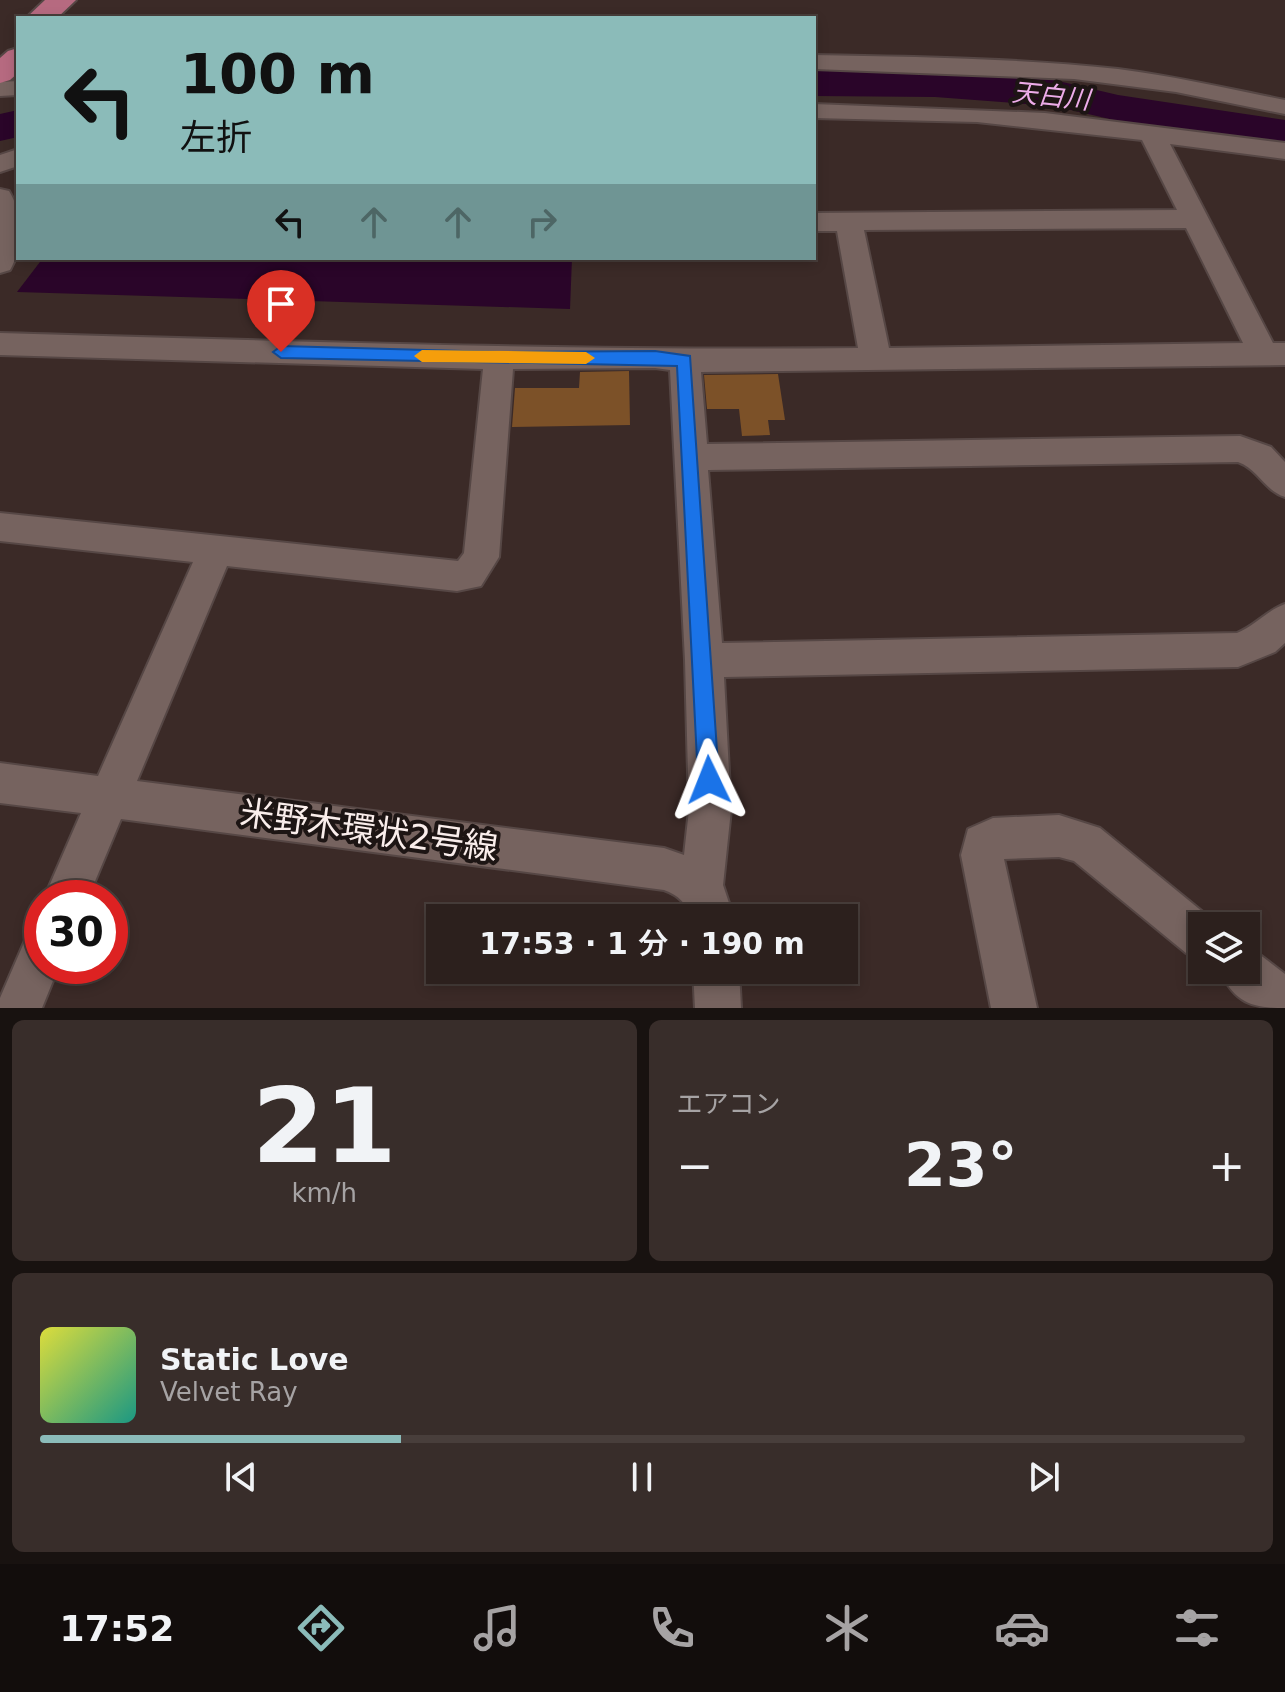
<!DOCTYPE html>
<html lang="ja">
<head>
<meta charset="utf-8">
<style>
  :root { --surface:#2c201d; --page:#382d2a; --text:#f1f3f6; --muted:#a6a3a4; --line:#483e3b; --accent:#8bbbb9 }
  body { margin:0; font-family:"DejaVu Sans","Noto Sans JP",sans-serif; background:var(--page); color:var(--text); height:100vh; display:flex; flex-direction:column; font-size:30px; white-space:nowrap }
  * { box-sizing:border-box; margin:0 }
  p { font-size:26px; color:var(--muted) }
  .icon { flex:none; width:44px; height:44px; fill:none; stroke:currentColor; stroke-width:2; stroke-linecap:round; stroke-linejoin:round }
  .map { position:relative; height:1008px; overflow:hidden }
  .sheet { display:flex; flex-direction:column; gap:12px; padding:12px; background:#181210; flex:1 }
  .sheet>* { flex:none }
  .guide { position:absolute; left:16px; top:16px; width:800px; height:244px; border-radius:0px; box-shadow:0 4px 12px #0003,0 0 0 2px var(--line); background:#8bbbb9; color:#111; overflow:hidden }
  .controls { position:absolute; left:1188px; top:912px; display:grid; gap:16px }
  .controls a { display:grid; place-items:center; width:72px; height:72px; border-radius:0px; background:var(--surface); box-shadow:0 4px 12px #0003,0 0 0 2px var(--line); font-size:40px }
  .speed { position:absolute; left:24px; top:880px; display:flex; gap:16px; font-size:40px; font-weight:700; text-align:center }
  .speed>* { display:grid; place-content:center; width:104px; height:104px; border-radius:50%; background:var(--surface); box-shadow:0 4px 12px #0003,0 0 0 2px var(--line); line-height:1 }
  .speed .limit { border:12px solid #d22; background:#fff; color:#111 }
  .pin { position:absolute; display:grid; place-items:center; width:68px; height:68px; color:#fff; margin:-82px -34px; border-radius:50% 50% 50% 0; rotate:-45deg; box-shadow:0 0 8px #0007 }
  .pin .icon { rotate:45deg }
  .me { position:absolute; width:88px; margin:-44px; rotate:358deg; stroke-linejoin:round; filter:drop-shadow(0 0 6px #0008) }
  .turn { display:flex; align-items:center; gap:28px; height:168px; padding:0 32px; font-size:36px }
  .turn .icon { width:104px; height:104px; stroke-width:2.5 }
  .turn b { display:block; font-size:56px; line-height:68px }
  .lanes { display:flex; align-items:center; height:76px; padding:0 32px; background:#0003; justify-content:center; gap:40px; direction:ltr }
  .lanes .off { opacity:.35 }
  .big { font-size:60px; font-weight:600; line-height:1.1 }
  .sheet .widget { flex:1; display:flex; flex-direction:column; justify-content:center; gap:12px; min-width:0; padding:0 28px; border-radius:12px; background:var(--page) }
  .sheet .dial { align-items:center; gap:0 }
  .dial b { font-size:104px; line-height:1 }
  .song { display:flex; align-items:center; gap:24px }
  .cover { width:96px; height:96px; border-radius:12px; background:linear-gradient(135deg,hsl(60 70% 55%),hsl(170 70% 35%)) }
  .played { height:8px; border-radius:4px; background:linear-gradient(90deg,var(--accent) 30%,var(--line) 30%) }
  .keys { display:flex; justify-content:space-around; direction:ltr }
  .heat { display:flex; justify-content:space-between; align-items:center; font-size:44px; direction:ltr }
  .sheet .tiles { flex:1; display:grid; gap:12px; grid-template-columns:1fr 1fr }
  .widget:last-child { grid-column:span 2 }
  .trip { position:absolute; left:426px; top:904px; width:432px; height:80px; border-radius:0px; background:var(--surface); box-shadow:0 4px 12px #0003,0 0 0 2px var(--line); font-weight:600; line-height:80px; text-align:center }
  .tab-bar { display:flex; height:128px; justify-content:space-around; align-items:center; background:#120d0c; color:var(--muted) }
  .tab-bar .icon { width:56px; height:56px }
  .tab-bar .on { color:var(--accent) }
  .tab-bar b { font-size:36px; color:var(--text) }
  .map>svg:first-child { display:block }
</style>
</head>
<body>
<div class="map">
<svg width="1285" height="1008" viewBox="0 0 1285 1008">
  <rect width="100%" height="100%" fill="#3b2a27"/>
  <path fill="#2a0529" d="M43 258H572L570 309 17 292Z"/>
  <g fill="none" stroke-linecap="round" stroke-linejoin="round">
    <path fill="#2a0529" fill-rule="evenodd" d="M814 70 935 71 1054 80 1118 95 1285 120V146L1118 121 1054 106 935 97 814 96Z
      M18 110V137L0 141V114Z"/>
  </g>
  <path fill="#7c5128" d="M629 371 630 425 512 427 515 388H579L580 372Z
    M778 374 785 420H768L770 435 742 436 739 409H707L704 375Z"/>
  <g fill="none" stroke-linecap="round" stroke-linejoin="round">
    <path stroke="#584744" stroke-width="25" stroke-dasharray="25 12" stroke-linecap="butt" d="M0 82 18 80"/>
    <defs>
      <path id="minor" d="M814 55C915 57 1017 58 1118 69 1174 76 1229 89 1285 100V114L1176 92 1074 79 814 69Z
        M18 81V95L0 96V82Z
        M814 104 1045 113 1285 143V159L1170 144 1273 343H1285V365L701 372 707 444 1240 436 1271 447 1285 462V497C1265 491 1258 469 1238 462L708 470 722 643 1237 633C1255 626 1266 611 1285 604V643L1275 652 1238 667 724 677 731 810 723 885 734 918H690C688 904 678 895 664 890L121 819 88 898H44L81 813 0 803V763L98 776 193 562 0 541V513L458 561 464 553 483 369 0 355V333C286 341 572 351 858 348L837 231H814V213L1177 210 1142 140 977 122 814 118ZM1186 228 1243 343 889 348 864 230ZM655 368 670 370 685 660 689 810 684 855 664 848 137 781 227 566 457 591 481 586 499 557 513 369Z
        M18 149V166L0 172V155Z
        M0 189 9 191C23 212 22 250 10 270L0 273Z
        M1059 815 1100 828 1220 926H1202V959L1186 953 1074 861 1059 857 1004 859 1037 1008H991L961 855 968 829 993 818Z
        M42 932V966H59L42 1008H0V998L26 938Z
        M1246 949 1259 954 1285 974V1008C1252 1008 1234 1003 1220 970H1246Z
        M693 970H739L741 1008H695Z"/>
      <path id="major" d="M45 0H76L57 18H26Z
        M18 48V73L10 80 0 83V58L8 51Z"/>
    </defs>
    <use href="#minor" stroke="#564745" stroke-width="4"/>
    <use href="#major" stroke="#564745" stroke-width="4"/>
    <use href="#minor" fill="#76635f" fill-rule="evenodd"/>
    <use href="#major" fill="#b66a80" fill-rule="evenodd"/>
  </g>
  <path fill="#1a73e8" stroke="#114b97" stroke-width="2" d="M281 346 499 352 655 351 690 356 719 780 716 787 709 790 701 787 698 780 677 366 281 358 273 352Z"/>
  <path fill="#f59e0b" d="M422 350 586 352 595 358 586 364 422 362 414 356Z"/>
  <g text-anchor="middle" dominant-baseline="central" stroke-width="8" stroke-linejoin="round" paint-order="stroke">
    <g font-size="26" font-style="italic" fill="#edace9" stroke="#1d1514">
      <text transform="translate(1051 96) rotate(6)">天白川</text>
    </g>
    <g font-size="34" fill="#f9edeb" stroke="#1d1514">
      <text transform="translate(369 830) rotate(8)">米野木環状2号線</text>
    </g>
  </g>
</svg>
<div class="controls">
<a><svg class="icon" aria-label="layers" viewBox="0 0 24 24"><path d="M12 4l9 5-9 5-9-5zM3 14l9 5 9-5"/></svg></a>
</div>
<div class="speed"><div class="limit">30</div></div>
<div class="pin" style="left:281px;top:352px;background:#d93025"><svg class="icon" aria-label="arrive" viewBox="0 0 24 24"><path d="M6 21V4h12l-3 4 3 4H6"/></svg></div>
<svg class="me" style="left:709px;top:780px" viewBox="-20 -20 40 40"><path d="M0-17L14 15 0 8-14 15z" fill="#1a73e8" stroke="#fff" stroke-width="4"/></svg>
<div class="trip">17:53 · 1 分 · 190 m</div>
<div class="guide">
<div class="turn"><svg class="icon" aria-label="left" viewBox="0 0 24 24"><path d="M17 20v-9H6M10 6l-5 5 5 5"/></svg><div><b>100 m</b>左折</div></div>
<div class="lanes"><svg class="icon" aria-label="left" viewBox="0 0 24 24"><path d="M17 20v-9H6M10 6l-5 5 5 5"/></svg><svg class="icon off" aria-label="ahead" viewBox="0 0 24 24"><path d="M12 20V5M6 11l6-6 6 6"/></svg><svg class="icon off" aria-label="ahead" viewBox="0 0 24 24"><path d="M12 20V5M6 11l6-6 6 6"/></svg><svg class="icon off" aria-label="right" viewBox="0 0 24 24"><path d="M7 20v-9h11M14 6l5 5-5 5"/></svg></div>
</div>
</div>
<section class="sheet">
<div class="tiles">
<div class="widget dial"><b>21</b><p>km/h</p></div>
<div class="widget"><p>エアコン</p>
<div class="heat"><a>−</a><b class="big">23°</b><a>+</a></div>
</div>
<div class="widget">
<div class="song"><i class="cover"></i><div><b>Static Love</b><p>Velvet Ray</p></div></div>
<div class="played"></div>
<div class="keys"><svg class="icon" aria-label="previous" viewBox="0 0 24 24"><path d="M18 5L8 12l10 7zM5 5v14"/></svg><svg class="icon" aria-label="pause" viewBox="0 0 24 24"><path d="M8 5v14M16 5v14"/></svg><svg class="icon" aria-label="next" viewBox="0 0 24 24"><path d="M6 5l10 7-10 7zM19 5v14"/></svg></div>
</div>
</div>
</section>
<nav class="tab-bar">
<b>17:52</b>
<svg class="icon on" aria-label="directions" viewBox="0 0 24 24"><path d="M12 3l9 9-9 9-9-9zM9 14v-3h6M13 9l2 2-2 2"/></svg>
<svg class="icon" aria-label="music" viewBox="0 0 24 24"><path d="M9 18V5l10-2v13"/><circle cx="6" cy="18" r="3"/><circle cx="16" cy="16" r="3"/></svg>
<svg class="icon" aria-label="phone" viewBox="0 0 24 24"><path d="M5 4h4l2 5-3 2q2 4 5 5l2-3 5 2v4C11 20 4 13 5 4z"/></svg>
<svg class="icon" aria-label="climate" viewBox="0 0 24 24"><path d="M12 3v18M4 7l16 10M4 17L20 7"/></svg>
<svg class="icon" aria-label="car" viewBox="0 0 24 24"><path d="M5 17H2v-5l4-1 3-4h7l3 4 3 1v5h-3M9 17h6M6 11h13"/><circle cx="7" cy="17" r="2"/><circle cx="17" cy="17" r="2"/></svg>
<svg class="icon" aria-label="filters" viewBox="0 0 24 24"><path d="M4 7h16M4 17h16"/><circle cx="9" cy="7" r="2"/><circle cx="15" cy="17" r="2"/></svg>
</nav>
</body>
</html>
